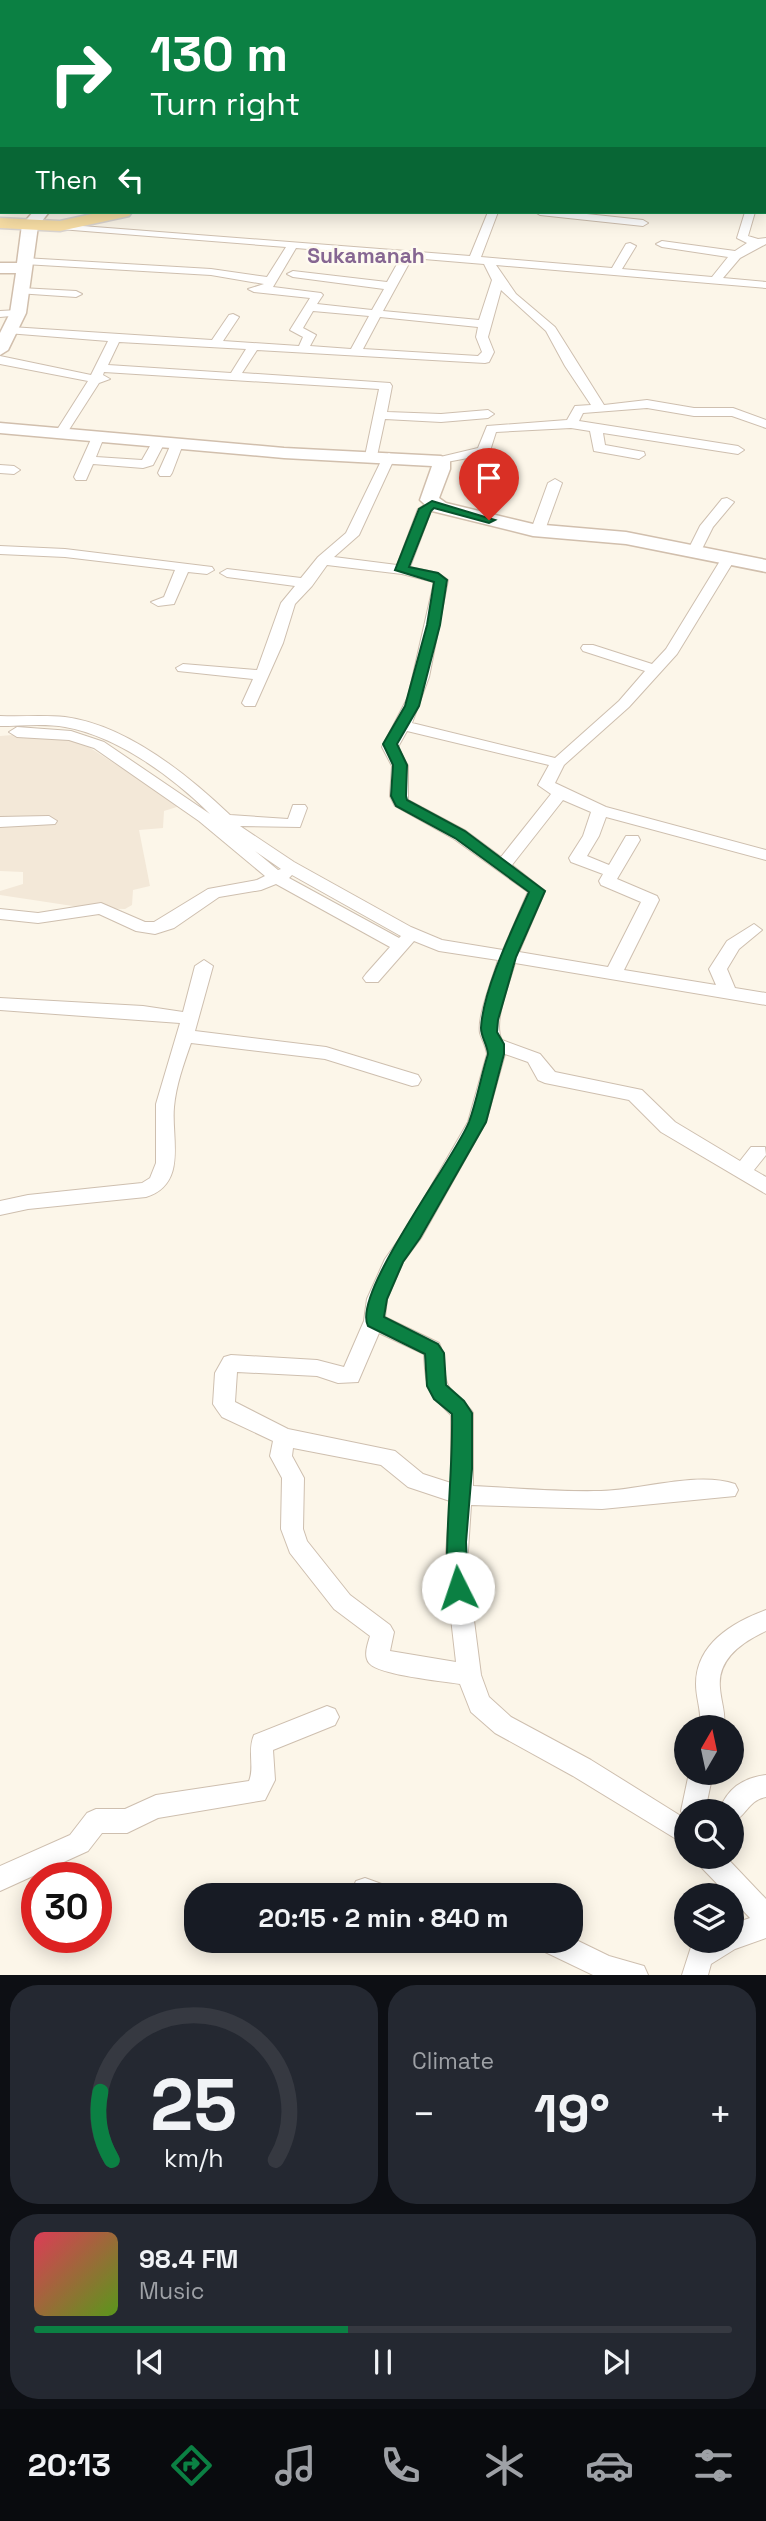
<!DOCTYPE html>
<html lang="en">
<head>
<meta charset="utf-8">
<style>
  :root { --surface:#171b24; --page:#242831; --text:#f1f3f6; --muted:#9ea1a6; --line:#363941; --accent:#0b8043 }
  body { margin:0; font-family:"Space Grotesk",sans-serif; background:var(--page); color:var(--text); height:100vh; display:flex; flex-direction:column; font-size:26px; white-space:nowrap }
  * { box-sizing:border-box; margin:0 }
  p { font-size:23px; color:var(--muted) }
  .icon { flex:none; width:38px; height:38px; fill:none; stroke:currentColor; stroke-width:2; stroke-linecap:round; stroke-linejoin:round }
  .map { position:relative; height:1975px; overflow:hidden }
  .details { display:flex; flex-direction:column; gap:10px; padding:10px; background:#0d0f14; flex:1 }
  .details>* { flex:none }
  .hud { position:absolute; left:0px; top:0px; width:766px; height:214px; box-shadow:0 4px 18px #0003; background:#0b8043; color:#fff; overflow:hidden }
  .needle { width:46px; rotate:9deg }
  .buttons { position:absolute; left:674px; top:1715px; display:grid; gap:14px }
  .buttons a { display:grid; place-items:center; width:70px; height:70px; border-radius:50%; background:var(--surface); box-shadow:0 4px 18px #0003; font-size:35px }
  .speed { position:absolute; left:21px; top:1862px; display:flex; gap:14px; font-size:35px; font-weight:700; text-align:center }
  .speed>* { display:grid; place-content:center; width:91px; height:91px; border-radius:50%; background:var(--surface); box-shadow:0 4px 18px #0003; line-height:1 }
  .speed .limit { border:10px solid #d22; background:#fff; color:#111 }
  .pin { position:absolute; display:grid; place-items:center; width:60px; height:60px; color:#fff; margin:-72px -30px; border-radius:50% 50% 50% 0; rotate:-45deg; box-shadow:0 0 7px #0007 }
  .pin .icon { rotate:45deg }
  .me { position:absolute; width:77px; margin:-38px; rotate:356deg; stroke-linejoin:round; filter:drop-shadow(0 0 5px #0008) }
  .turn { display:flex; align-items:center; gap:24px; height:147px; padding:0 35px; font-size:32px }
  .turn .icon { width:91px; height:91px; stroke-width:2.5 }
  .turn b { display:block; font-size:49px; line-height:60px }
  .then { display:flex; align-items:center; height:66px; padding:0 35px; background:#0003; gap:14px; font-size:26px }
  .big { font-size:52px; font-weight:700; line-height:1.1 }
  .details .card { flex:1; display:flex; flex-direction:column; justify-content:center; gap:10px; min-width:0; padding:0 24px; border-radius:28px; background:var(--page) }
  .details .dial { align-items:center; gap:0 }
  .dial svg { height:182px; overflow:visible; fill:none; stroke:var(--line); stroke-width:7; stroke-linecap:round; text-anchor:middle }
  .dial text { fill:var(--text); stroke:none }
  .song { display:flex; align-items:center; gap:21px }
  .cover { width:84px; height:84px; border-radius:10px; background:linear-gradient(135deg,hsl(350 70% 55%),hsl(90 70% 35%)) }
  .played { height:7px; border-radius:4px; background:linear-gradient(90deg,var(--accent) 45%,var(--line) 45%) }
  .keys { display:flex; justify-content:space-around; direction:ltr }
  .heat { display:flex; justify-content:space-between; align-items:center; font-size:38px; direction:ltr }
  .details .tiles { flex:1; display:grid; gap:10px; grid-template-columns:1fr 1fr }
  .card:last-child { grid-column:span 2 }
  .trip { position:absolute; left:184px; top:1883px; width:399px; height:70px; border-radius:28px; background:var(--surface); box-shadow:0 4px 18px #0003; font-weight:700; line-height:70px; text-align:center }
  .menu { display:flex; height:112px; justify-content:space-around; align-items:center; background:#090b0e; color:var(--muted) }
  .menu .icon { width:49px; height:49px }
  .menu .selected { color:var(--accent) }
  .menu b { font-size:32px; color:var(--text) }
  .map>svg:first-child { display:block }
</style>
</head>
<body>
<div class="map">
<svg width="766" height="1975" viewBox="0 0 766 1975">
  <rect width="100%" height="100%" fill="#fcf6e9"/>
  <path fill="#f3e8d8" d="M26 734 78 740 180 806 164 811 163 828 139 830 150 886 133 890 132 905 125 909 86 908 0 895V891L23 884V872L0 871V736Z"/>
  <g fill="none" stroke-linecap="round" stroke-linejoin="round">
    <defs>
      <path id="street" d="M166 0H174L175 2H166Z
        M180 0H188L189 2H180Z
        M243 0H267L268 2H244Z
        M285 0H293L284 2Z
        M391 0H399L400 2H391Z
        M523 0H531L532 2H523Z
        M577 0H585V2H577Z
        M605 0H613V2H605Z
        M638 0H660L661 2H638Z
        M667 0H675L666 2Z
        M2 6V14L0 15V7Z
        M2 47V58H1L0 48Z
        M765 85H766V92H765Z
        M0 99H2V105H0Z
        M0 122H2V128H0Z
        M765 147H766V153H765Z
        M0 172H2L0 179Z
        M488 212H498L481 257 612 268 626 244 630 243 636 246 622 269 712 277 728 257 662 247 656 244 662 241 735 251 747 243 737 238 745 212H755L748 236 758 239 766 238V244L740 258 723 278 766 282V288L496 265 516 294 555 327 604 405 647 400 694 408H733L766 420V428L732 416H694L647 408 583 413 579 421 738 446 744 450 738 454 603 433 605 445 644 452 645 455 639 459 594 451 590 431 571 428 496 432 489 454 436 464V458L478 448 487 426 567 420 575 406 591 405 565 366 546 331 501 290 488 337 494 352 489 362 485 363 257 350 242 373 390 383 392 386 387 412 441 414 488 410 494 414 488 418 441 422 385 419 377 456 371 460 365 456 379 389 104 372 103 375 110 379 99 383 65 436 61 437 55 433 88 381 0 364V356L91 375 108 341 7 333 5 331 11 327 212 340 229 315 233 314 239 317 223 341 299 346 303 337 290 330 310 298 254 292 248 289 264 284 211 275 24 264 18 261 24 258 211 269 267 277 286 247 60 229 55 226 56 224 470 256ZM296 248 401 257 387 282 293 271 287 274 293 277 384 289 372 310 317 304 323 295 321 293 273 287ZM412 258 484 264 492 280 479 320 383 311ZM313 311 369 316 351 349 310 346 316 335 303 328ZM380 317 478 327 476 337 482 352 478 356 363 349ZM119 342 246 349 231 373 108 365Z
        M535 212H568L643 220 648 223 643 226 540 215Z
        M21 288 76 291 82 294 76 297 17 293 15 291Z
        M18 310 24 313 22 315 0 317V311Z
        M98 433 104 437 96 457 142 460 154 439H164L165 442 153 465 143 468 93 464 86 480H76L74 477 92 437Z
        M177 440 183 444 172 473 170 476H160L158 473 171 444Z
        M389 453 395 457 359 535 334 557 397 565 418 509 432 500 439 504 431 511 410 567 438 573 448 580 429 677 412 723 555 758 619 701 645 671 583 651 581 648 583 645H593L652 664 666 649 723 556H733L735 559 677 654 629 707 564 765 555 783 606 807 766 850V860L606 817 599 836 587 856 609 865 626 836H638L640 840 617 879 657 896 659 900 624 970 716 985 709 969 727 941 754 924 762 930 739 949 727 969 735 988 766 993V1005L515 963C510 982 492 1023 502 1040L540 1054 555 1072 642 1090 675 1122 740 1161 751 1147H765L766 1155 754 1170 766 1177V1194L661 1132 629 1100 545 1083 538 1080 528 1062 505 1054 486 1122 421 1238 403 1262 387 1299 385 1317 439 1343C446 1357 442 1369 447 1383 451 1395 466 1401 473 1413V1486C515 1488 559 1492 601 1491 641 1490 698 1471 735 1484L738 1490 735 1496 602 1509 471 1505 467 1566 481 1675 489 1697 511 1717 591 1760 684 1818 681 1811 689 1773H713L705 1811H686V1845L573 1776 495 1733 471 1712 460 1684C443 1681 378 1675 369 1663 363 1655 368 1644 370 1636L334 1609 290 1553 281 1529 282 1478 270 1456 273 1441 222 1417 217 1410 213 1404 215 1373 224 1357 231 1355 317 1360 344 1367 364 1321 367 1299 385 1259 407 1228 468 1122 487 1054C486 1046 482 1040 480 1033 477 1016 493 978 498 960L439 951 414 941 378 982H366L363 978 366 974 390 947 276 884 261 890 219 897 174 928 155 934 136 931 99 914 38 923 0 919V909L38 913 101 903 145 922H154L208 889 257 880 265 876 199 821 94 748 69 740 17 737 9 732 17 727 71 731 104 742 210 814C173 777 117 736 65 727 44 723 21 726 0 726V716C21 717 44 715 65 717 126 725 187 774 230 815L288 819 293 805H305L307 808 300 827 240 826 294 862 411 927 442 940 503 950 528 892 454 839 395 806 390 796 392 766 382 747 408 697 434 582 402 574 327 565 312 586 295 604 283 643 255 706H245L242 703 253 679 178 671 176 668 183 664 257 670 281 603 295 586 227 577 220 573 227 569 301 578 318 557 346 533 383 457ZM407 731 549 765 538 785 551 794 501 857 466 831 408 800V766L398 747ZM563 800 591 812 583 836 569 858 571 862 603 874 599 881 601 885 641 902 608 967 519 952 545 891 512 865ZM255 851 281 869 278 870ZM292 875 399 935 401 936 399 938 289 878ZM379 1333 424 1354C426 1388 427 1392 451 1415V1483L423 1474 395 1451 288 1429 235 1402 237 1372 317 1376 338 1383 358 1382ZM293 1448 381 1465 408 1487 450 1501 445 1566 456 1662 390 1651 394 1632 390 1625 350 1595 307 1541 303 1529 304 1478 292 1456Z
        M0 465 14 466 20 470 14 474 0 473Z
        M555 479 562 483 545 530 543 533H533L531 530 548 483Z
        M727 498 734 502 713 527 699 555 694 556 689 555 687 552 700 526 722 499Z
        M0 546 65 549 212 567 214 570 207 574 188 572 174 604 158 606 151 602 164 597 175 570 65 557 0 554Z
        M49 816 57 821 55 824 0 827V817Z
        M204 960 213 966 195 1031 326 1047 418 1075 421 1080 418 1085 412 1086 325 1059 191 1043C184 1063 176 1085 174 1107 171 1138 188 1184 146 1197L28 1209 0 1215V1201L28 1195 142 1183 150 1178 156 1163V1104L180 1023 0 1010V998L143 1006 183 1012 195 966Z
        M766 1610V1631C742 1642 717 1659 720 1688 721 1702 726 1713 724 1727H700C702 1712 696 1699 696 1684 696 1644 733 1622 766 1610Z
        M327 1706 335 1709 339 1717 335 1725 273 1750 275 1780 265 1800 158 1818 127 1833H102L88 1851 0 1891V1866L70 1835 87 1813 96 1809H125L156 1795 249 1781C255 1767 247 1751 254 1735Z
        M766 1775V1797C748 1800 746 1817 732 1822V1811H719C727 1789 742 1778 766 1775Z
        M696 1857H726L766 1899V1938L735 1949 711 1964 708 1975H682L691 1947 701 1941H732V1924L750 1918 732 1899V1895H728L700 1866Z
        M365 1878 387 1886 391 1895H355L352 1890 356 1881Z
        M570 1937 609 1956 644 1966 648 1975H593L541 1950 537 1941H570Z"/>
      <path id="secondary" d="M766 2V15H765V3Z
        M0 66H2V75L0 74Z
        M33 212H49L38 226 26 313 8 350 0 355V333L10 313 16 273H0V263H17L22 225Z
        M0 423 284 448 441 456 450 461V469L439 498 446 503 533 524 626 532 766 560V572L626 544 533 536 432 511 420 500 432 466 284 458 0 433Z"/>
      <path id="primary" d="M766 58V68H765V59Z
        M101 212H132L129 216 60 231 0 228V218L60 221Z"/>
    </defs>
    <use href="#street" stroke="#cebfaf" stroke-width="2"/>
    <use href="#secondary" stroke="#d1bfad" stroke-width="3"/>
    <use href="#primary" stroke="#dbd5d1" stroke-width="3"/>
    <use href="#street" fill="#fff" fill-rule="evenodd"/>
    <use href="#secondary" fill="#fff" fill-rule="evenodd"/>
    <use href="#primary" fill="#f8dea5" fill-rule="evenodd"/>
  </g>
  <path fill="#0b8043" stroke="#07532c" stroke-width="2" d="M432 501 495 520 489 523 434 508 431 511 409 567 438 573 447 580 440 625 419 706 397 744 407 765 406 796 407 800 465 831 545 891 516 957 498 1020 497 1032 504 1044V1054L486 1122 420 1238 403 1262 387 1299 384 1317 438 1344 444 1353 446 1385 464 1401 472 1413V1469L466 1542 468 1588 465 1594 458 1597 450 1594 447 1588C445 1530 453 1472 452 1414L434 1399 427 1386 425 1354 368 1326C351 1294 454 1160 469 1122 477 1100 481 1076 488 1054 487 1044 481 1037 481 1028 483 989 513 928 529 892L455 838 396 806 391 796 393 765 383 744 405 706 427 625 434 582 395 570 419 509Z"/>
  <g text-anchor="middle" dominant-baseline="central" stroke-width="5" stroke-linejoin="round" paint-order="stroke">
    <g font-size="21" font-weight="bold" fill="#866692" stroke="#fefaf0">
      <text x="366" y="255">Sukamanah</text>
    </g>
  </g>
</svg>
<div class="buttons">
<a><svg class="needle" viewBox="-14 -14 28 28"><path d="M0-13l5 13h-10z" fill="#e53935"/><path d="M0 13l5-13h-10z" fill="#9ea1a6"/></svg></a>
<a><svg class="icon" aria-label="search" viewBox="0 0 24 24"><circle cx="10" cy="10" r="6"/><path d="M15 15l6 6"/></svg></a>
<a><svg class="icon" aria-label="layers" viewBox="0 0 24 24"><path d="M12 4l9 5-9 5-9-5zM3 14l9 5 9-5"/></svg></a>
</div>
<div class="speed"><div class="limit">30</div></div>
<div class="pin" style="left:489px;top:520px;background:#d93025"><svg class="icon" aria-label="arrive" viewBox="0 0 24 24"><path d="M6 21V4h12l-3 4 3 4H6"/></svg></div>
<svg class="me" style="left:458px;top:1588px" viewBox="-20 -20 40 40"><circle r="19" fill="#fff"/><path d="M0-13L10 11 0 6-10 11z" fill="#0b8043"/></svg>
<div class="trip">20:15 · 2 min · 840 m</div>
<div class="hud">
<div class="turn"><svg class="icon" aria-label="right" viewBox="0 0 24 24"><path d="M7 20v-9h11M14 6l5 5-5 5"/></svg><div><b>130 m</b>Turn right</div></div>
<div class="then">Then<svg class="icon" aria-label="left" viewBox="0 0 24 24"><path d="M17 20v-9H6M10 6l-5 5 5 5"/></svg></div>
</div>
</div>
<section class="details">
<div class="tiles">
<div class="card dial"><svg viewBox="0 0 100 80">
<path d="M14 69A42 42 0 1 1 86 69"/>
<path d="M14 69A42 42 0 0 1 9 39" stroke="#0b8043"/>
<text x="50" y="56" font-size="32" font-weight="700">25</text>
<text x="50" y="72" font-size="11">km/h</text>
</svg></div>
<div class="card"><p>Climate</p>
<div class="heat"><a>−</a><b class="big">19°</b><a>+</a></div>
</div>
<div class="card">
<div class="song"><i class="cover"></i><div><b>98.4 FM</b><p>Music</p></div></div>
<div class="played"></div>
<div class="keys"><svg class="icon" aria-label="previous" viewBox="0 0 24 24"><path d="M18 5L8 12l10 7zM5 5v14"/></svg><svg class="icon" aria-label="pause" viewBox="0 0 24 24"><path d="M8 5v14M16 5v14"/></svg><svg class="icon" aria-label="next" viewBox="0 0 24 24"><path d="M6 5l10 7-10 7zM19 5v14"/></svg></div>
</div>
</div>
</section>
<nav class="menu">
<b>20:13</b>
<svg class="icon selected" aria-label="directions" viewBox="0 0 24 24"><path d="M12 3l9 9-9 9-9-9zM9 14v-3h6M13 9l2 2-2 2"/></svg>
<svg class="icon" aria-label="music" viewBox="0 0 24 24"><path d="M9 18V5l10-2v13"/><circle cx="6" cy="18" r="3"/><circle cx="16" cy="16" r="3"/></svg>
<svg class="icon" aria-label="phone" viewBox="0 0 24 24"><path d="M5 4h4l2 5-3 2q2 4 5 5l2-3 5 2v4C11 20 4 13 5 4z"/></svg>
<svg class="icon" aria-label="climate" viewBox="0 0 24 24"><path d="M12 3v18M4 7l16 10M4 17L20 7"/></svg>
<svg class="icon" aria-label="car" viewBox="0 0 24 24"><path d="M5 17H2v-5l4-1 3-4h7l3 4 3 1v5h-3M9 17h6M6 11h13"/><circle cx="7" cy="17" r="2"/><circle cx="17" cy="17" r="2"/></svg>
<svg class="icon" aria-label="filters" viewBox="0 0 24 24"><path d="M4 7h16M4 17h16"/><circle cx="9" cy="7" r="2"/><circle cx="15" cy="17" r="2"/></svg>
</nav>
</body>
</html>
